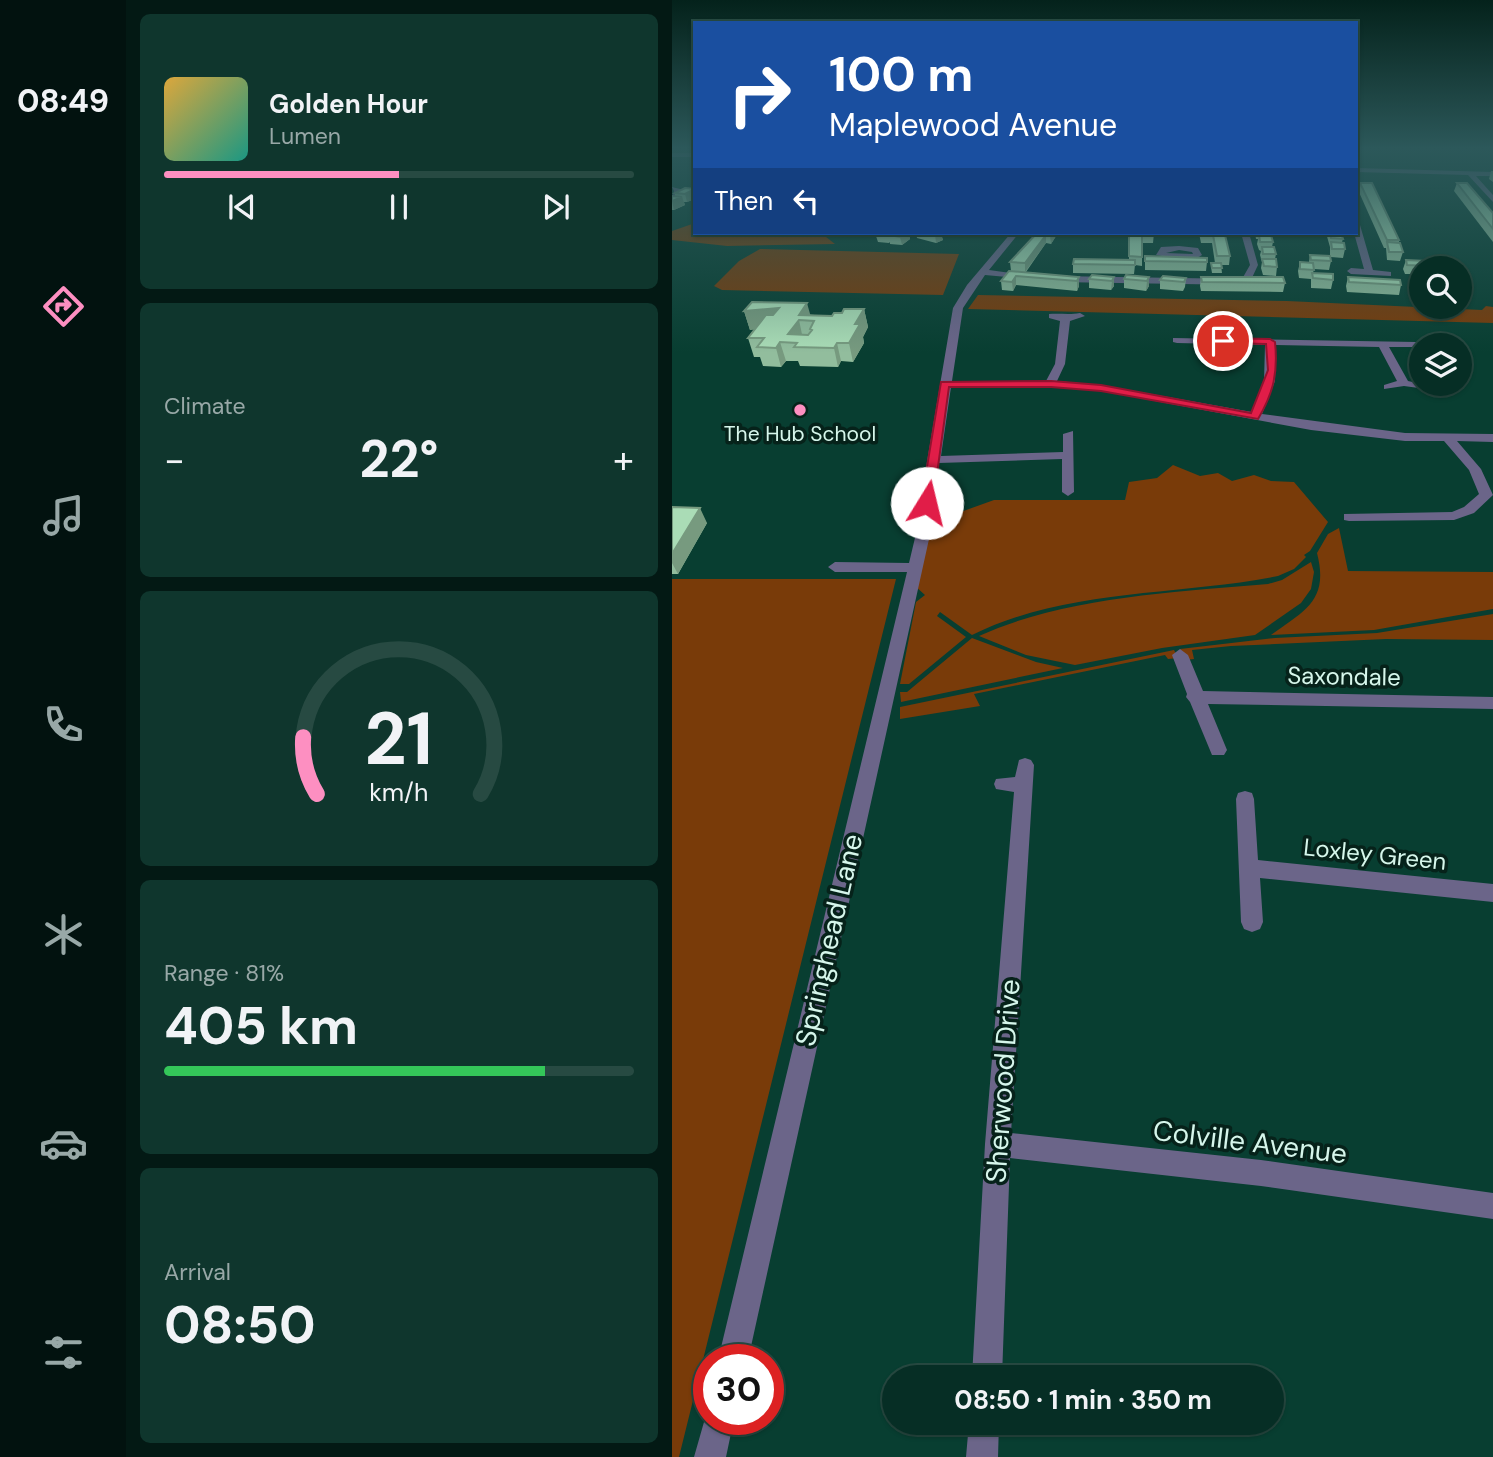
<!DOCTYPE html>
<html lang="en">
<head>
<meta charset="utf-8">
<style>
  :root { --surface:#062e25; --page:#0f362d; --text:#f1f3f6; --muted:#98a8a7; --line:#274a42; --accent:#fd8fc1 }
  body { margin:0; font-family:"DM Sans",sans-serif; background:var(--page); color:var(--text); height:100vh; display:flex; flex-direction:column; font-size:26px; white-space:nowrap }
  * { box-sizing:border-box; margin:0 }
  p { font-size:23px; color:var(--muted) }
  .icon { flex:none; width:38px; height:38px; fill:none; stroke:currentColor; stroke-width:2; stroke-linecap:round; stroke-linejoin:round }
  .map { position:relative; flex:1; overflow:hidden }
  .side { display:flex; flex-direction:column; gap:14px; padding:14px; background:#031914; width:546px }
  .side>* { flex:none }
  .hud { position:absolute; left:21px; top:21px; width:665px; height:214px; border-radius:0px; box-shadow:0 2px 5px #0004,0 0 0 2px var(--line); background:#1a4fa0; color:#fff; overflow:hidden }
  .buttons { position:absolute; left:737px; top:256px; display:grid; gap:14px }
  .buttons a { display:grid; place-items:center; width:63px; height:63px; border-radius:50%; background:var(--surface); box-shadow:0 2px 5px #0004,0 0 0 2px var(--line); font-size:35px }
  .speed { position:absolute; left:21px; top:1344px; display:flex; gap:14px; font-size:35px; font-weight:700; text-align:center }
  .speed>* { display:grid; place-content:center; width:91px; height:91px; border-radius:50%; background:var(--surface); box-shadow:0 2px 5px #0004,0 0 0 2px var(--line); line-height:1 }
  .speed .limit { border:10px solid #d22; background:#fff; color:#111 }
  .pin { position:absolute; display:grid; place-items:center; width:60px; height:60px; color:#fff; margin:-30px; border:4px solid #fff; border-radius:50%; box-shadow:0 2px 7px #0007 }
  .me { position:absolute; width:77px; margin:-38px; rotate:9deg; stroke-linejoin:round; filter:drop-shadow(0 0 5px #0008) }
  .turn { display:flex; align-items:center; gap:24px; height:147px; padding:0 21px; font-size:32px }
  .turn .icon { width:91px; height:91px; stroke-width:2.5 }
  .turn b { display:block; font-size:49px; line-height:60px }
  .then { display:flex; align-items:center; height:66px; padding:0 21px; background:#0003; gap:14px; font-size:26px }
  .big { font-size:52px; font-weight:700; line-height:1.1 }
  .side .tile { flex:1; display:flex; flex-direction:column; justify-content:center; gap:10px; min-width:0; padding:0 24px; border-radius:10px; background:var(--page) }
  .side .dial { align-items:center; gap:0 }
  .dial svg { height:182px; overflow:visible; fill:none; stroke:var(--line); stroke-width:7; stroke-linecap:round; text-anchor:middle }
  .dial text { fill:var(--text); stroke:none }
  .song { display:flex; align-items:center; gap:21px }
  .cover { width:84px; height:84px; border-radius:10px; background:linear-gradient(135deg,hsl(40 70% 55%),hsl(170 70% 35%)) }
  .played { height:7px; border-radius:4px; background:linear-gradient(90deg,var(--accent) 50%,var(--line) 50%) }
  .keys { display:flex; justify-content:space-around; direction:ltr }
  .heat { display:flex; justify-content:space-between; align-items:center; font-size:38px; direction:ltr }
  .charge { height:10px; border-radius:5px; background:linear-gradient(90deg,#34c759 81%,var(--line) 0) }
  .trip { position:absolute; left:210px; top:1365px; width:402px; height:70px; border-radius:35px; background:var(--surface); box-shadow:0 2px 5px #0004,0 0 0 2px var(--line); font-weight:700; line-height:70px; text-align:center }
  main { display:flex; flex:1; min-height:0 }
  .tab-bar { display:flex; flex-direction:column; width:126px; justify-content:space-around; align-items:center; background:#02120f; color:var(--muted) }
  .tab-bar .icon { width:49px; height:49px }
  .tab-bar .on { color:var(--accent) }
  .tab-bar b { font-size:32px; color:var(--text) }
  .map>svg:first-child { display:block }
</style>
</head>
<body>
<main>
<nav class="tab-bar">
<b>08:49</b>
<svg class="icon on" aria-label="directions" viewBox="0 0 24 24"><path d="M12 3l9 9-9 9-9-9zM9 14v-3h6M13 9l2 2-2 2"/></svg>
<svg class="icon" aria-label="music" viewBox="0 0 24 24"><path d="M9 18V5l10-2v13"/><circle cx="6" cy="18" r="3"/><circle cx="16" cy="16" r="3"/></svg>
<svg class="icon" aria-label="phone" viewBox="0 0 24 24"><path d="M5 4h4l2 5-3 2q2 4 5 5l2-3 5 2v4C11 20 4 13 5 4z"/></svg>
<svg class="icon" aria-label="climate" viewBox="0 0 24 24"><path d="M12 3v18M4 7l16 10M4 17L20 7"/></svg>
<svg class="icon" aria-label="car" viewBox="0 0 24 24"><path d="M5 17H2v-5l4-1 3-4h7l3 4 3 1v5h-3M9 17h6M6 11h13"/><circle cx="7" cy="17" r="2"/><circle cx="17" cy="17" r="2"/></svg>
<svg class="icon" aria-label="filters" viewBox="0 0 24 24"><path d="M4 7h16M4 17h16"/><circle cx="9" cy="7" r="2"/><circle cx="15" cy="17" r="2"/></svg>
</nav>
<section class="side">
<div class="tile">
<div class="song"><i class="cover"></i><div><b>Golden Hour</b><p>Lumen</p></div></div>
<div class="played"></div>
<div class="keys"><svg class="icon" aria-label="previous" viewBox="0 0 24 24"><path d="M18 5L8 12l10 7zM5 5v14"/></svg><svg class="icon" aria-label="pause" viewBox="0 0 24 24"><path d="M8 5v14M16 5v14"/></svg><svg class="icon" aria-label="next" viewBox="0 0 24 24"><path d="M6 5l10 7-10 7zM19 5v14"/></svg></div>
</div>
<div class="tile"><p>Climate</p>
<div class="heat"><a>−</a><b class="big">22°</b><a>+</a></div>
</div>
<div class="tile dial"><svg viewBox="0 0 100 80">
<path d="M14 69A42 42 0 1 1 86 69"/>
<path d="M14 69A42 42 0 0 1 8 44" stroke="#fd8fc1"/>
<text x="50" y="56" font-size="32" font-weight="700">21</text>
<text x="50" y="72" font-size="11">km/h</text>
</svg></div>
<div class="tile"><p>Range · 81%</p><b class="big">405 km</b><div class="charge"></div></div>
<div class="tile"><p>Arrival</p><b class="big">08:50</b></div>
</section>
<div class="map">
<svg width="821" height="1457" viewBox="0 0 821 1457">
  <rect width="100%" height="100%" fill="#083e31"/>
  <path fill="#793b09" d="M23 223V233H149L163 244 55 246 0 240V231Z
    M88 249 287 254 271 295 50 290 42 286 67 261Z
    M306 295 615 301 810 310 814 306 821 307V323L296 309Z
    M501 465 528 476 546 473 560 481 582 475 599 481 622 482 656 522 638 551 632 555 634 557 622 569 606 576C505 596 395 588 300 635L268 612 265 616 294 637 237 684H228L244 602 253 595 243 586 258 523 322 500H453L457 482 485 478Z
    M667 528 676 571 821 572V609L702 630 599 635C634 610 657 600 645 553L656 534Z
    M639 562 642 572 639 589 629 603 583 635 490 648 403 665 354 655 307 636C392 597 504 592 596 584L610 580Z
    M0 579H224L7 1457H0Z
    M821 614V640L714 639 559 646 520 650 522 659 513 660 508 649 603 638 705 633Z
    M300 638 364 662 391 668 229 702 228 692H235Z
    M502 650 506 658 496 659 493 655 302 694 308 706 228 719V707Z"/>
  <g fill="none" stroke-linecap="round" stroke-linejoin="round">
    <path fill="#6b6589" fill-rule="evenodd" d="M0 153H23V157H0Z
      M684 168 821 172V176H804L821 195V202L796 175 684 172Z
      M0 187 12 190 0 199 2 191Z
      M684 223 688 225 701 270 719 272V276L679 274 675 271 679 268 692 269 682 233Z
      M339 233H347L317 270 360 276 356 279 313 275 291 308 280 381H374L383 364 388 321 377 318V314C387 313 397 315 408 313L413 316 398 321 393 364 385 381 429 385 580 412 592 381 593 345 505 343 501 342V338L744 342 749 345 748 347H717L736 381 754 385V389L732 386 712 389V385L725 381 707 347 604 345 603 381 590 414 733 433 821 434V442L785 441 809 469 821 495 802 513 782 520 677 521 672 520V514L780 512 792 507 807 494 797 470 772 441H733L639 430 429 391 378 387H279L269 456 391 452V434L401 431 402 492 396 496 390 492V459L267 463 262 503 260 506H250L248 503 281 308 295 285Z
      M569 233H577L586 265 578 282 574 285 384 282 380 279 384 276 570 279 578 265Z
      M507 246 526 248 530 255 520 261 484 255 489 247ZM507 250 520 252 521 254 494 253Z
      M254 517 261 521 76 1360H46L235 572H163L156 567 163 562 237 563 247 521Z
      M508 649 516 655 531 691 821 697V709L536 704 555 750 552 755H540L518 702 514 697 515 694 500 655Z
      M353 758 359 760 362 765 339 1133 589 1160 821 1193V1219L589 1186 338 1158 330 1377H300L313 1144 342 792 324 789 322 784 324 779 343 777 347 760Z
      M573 791 580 793 582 799 586 860 821 884V902L588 878 591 922 588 929 580 932 572 929 569 922 564 799 566 793Z
      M36 1408 37 1419H62L54 1457H22Z
      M297 1423H327L326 1457H294Z"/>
  </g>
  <path fill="#92bd9d" d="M684 168 688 175 686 183 684 182Z
    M819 171H821V182L817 179Z
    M688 183 727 240V243L731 252 728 261 715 260 714 248H712L686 190Z
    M785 183 821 213V242L782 191Z
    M23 189V199L15 202H12L13 205 2 210H0V196H3V193Z
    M194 233H237L238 239 230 245 218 244V242L217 243 206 242 204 236 198 237Z
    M244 233H274L275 235 270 237 271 240 264 243 245 238Z
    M295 233H312L309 236 295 235Z
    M365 233H386L379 244 374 243 354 272 407 277V286L405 291 344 285 341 291 330 290 329 281 339 271 338 262Z
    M469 233H482L481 243H470V266L463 265 462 274 401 273V264L457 260V235L469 236Z
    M527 233H542V235L558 256 557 265H549L550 273H540L539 267V263H543L540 243H529Z
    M583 233H598L597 235 601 242 600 247 604 254 603 259 605 267 604 276 591 275 589 268 590 262 588 255 589 251 587 250 585 244 586 239H584Z
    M654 233H669L671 239 670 242 673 249 671 258 659 257V261L657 270 642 269 641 273 661 280 659 289 639 288V279L627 278 626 271 628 262H637L638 255 658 256V247Z
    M473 256 535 262 534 271 473 270Z
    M734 260 756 266 755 268H749V274H733L731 269Z
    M442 277V286L439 290 417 288V279Z
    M477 277V286L474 291 452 288V279Z
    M529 277 613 283 611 292 529 291 528 286Z
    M676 277 729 285 727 295 675 292 674 286Z
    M514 278 513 287 511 291 488 289V280Z
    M742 279H749V293H741L739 288Z
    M192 309 196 327 191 337 192 343 181 362 169 361 166 367 128 366 126 361H114L109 367 91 366 88 357H82L76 338 82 329 78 330 72 311 160 316Z
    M0 507 35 523 6 574H0Z"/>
  <path fill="#779a7f" d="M23 189V199L15 202 13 194Z
    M10 197 13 205 2 210 0 201Z
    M198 233H210L204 234V236L198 237Z
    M233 233H237L238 239 230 245 228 237Z
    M267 233H274L275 235 270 237 271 240 264 243 263 234Z
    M380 233H386L379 244 378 235Z
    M374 235V243L353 272V263Z
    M344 276V285L341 291 340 282Z
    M407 277V286L405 291V281Z
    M442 277V286L439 290 440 281Z
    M477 277V286L474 291 475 281Z
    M135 303 140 321 127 315Z
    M107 308 112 326 78 330 72 311Z
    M192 309 196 327 191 337 192 343 181 362 177 343 183 324Z
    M127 320 131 339 125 343 116 334Z
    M108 342 114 361 109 367 104 348Z
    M165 343 169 361 166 367 162 348Z
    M28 508 35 523 6 574 0 563V554Z"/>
  <path fill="#aadcb6" stroke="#779a7f" stroke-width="2" fill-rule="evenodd" d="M688 183H700L727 240H715Z
    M785 183H795L821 213V229Z
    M13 188 23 189 13 194 3 193Z
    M0 196 10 197 0 201Z
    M205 233H218L215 235 204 234Z
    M220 233H233L228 237 217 235Z
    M365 233H380L378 235H374L353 263 338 262Z
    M469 233H482V235L469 234Z
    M530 233H542V234H530Z
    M658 233H669L671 239 659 238Z
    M457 235 470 236V257L457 256Z
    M541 235H553L558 256H545Z
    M587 235H599L601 242H588Z
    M659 242 672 243 673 249H660Z
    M715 242 728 243 731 252H717Z
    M590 247H602L604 254H591Z
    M638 255 658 256 659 261 639 260Z
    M473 256 535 258V262L473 261Z
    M402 259 463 260V265L401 264Z
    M590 259H604L605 267 592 266Z
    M734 260 754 261 756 266 735 265Z
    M628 262 641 263 642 270 628 269Z
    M539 263H549L550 268H540Z
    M337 271 407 277 405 281 344 276 340 282 329 281Z
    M640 273 661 274V280L641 278Z
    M420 275 442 277 440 281 417 279Z
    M454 275 477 277 475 281 452 279Z
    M491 276 514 278 512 282 488 280Z
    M529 277H611L613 283 530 282Z
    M676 277 728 280 729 285 677 282Z
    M742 279H749V284H744Z
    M80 302 135 303 127 315 160 316 162 313H170L172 309H192L183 324H188L177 343H165L162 348 122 347 125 343 108 342 104 348 85 347 92 338H76L94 315H101L107 308 72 311ZM127 320 142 321 138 329 140 330 136 335 116 334Z
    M0 507 28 508 0 554Z"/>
  <linearGradient id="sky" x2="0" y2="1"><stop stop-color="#04221b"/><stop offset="0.42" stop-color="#2c585a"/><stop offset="1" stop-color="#2c585a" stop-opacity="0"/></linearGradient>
  <rect width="821" height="353" fill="url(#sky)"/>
  <path fill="#e11d48" stroke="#92132f" stroke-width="2" d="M551 338 598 339 603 342C606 372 602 392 586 419L429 391 379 387H277L261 503 255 506 249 503 269 382 379 381 429 385 579 413 596 370 594 344 548 343V339Z"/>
  <circle fill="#fd8fc1" stroke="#06221a" stroke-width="2.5" cx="128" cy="410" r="7"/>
  <g text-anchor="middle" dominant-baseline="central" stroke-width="7" stroke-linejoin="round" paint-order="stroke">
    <g font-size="21" fill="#d6f6eb" stroke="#06221a">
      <text x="128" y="434">The Hub School</text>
    </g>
    <g font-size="24" fill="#d6f6eb" stroke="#06221a">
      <text transform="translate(672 676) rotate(1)">Saxondale</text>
      <text transform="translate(703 854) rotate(6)">Loxley Green</text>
    </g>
    <g font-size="28" fill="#d6f6eb" stroke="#06221a">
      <text transform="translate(157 940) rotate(-77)">Springhead Lane</text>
      <text transform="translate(331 1081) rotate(-86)">Sherwood Drive</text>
      <text transform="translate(578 1142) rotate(7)">Colville Avenue</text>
    </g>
  </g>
</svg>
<div class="buttons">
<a><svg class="icon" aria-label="search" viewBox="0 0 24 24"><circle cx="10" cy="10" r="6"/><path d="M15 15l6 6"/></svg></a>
<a><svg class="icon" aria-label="layers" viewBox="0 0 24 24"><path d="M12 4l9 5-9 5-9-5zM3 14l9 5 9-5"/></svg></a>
</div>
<div class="speed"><div class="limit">30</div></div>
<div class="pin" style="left:551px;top:341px;background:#d93025"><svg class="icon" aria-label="arrive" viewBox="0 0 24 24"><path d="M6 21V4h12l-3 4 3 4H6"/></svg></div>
<svg class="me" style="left:255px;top:503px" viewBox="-20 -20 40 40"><circle r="19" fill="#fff"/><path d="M0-13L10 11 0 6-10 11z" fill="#e11d48"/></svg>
<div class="trip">08:50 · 1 min · 350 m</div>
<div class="hud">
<div class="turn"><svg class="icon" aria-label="right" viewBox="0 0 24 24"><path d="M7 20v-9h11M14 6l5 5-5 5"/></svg><div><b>100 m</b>Maplewood Avenue</div></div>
<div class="then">Then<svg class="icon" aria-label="left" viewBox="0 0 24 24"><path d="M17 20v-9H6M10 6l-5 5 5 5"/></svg></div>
</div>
</div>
</main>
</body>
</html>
